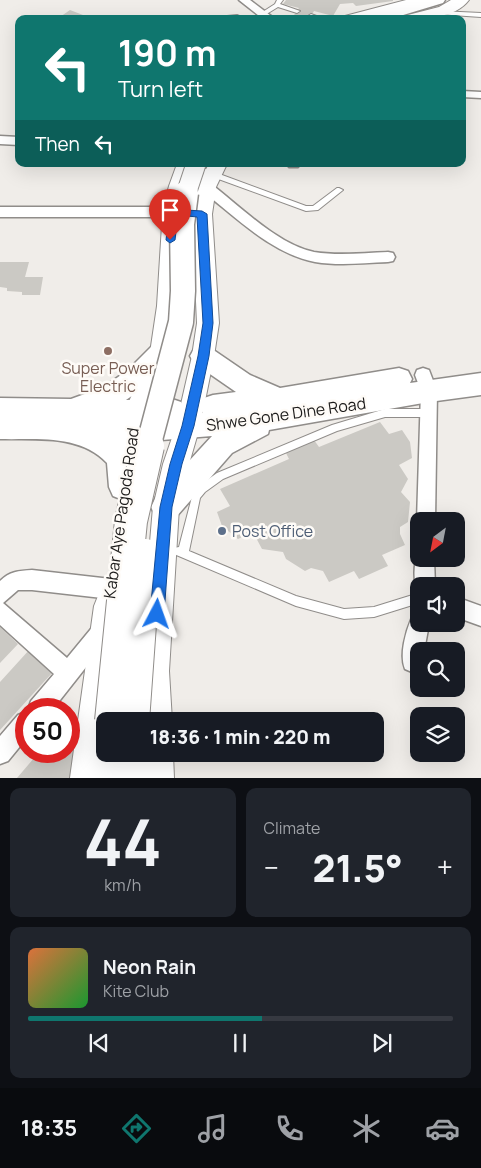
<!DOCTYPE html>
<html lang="en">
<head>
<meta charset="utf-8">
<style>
  :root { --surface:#171b24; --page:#20242c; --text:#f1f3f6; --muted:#9ea1a6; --line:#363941; --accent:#0f766e }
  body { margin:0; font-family:Manrope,sans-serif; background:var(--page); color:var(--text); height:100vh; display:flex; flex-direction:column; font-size:19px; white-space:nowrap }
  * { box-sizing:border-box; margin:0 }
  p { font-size:16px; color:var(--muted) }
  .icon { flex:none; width:28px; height:28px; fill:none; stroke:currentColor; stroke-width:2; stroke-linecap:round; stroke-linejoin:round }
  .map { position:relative; height:778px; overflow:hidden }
  .details { display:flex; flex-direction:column; gap:10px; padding:10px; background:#0d0f14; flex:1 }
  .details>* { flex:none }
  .top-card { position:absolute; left:15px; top:15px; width:451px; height:152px; border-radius:10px; box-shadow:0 5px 20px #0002; background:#0f766e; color:#fff; overflow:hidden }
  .needle { width:32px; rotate:212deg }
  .buttons { position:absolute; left:410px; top:512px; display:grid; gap:10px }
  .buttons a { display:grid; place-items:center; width:55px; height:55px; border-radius:10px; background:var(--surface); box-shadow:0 5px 20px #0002; font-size:25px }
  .speed { position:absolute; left:15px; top:698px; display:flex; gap:10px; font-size:25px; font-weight:700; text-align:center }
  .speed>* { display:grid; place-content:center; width:65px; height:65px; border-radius:50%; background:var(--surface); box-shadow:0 5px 20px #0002; line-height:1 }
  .speed .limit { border:8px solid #d22; background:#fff; color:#111 }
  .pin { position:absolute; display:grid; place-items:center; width:42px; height:42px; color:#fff; margin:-51px -21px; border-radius:50% 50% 50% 0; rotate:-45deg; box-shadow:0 0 5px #0007 }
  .pin .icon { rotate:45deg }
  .me { position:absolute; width:55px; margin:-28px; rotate:4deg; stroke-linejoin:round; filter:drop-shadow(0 0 4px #0008) }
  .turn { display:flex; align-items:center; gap:18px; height:105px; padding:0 20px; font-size:22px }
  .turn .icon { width:65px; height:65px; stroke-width:2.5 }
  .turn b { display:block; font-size:35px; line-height:42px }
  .then { display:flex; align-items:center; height:48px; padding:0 20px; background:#0003; gap:10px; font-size:19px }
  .big { font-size:38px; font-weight:800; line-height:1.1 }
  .details .tile { flex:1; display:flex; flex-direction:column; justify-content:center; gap:8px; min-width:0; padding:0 18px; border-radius:10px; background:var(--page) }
  .details .dial { align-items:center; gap:0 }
  .dial b { font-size:65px; line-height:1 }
  .song { display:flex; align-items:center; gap:15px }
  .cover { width:60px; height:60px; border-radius:8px; background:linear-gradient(135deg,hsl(20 70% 55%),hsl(130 70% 35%)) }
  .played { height:5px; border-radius:2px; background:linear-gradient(90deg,var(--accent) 55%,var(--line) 55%) }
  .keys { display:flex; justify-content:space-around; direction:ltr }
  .heat { display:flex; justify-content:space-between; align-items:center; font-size:28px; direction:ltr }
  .details .tiles { flex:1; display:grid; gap:10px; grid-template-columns:1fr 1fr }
  .tile:last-child { grid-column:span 2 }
  .trip { position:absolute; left:96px; top:712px; width:288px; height:50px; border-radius:10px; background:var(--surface); box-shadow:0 5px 20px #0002; font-weight:800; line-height:50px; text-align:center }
  .tab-bar { display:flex; height:80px; justify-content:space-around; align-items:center; background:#090b0e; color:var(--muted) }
  .tab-bar .icon { width:35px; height:35px }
  .tab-bar .current { color:var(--accent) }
  .tab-bar b { font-size:22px; color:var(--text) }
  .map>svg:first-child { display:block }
</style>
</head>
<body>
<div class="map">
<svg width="481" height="778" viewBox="0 0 481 778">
  <rect width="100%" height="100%" fill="#f0ede9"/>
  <path fill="#cbc9c4" d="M286 0H393V1L356 6 353 3 340 4 333 16 314 11 309 19H294L292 18 299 8 283 4Z
    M70 10 83 15 78 19H57Z
    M0 262H29L25 277H43L40 295H22V292L7 291V288L0 287Z
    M380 422 389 434 402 430 410 442 412 458 399 465 408 479 401 492 410 502 408 522 400 527V534L405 545 382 555 388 566 359 579 354 571 329 582 323 571 311 568 305 571 286 559 283 552 262 549 253 532 238 539 222 526 217 512 230 506 220 489 289 459 286 453 314 440 319 447Z
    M0 627 18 644 0 663Z
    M30 649 53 672 0 730V682Z
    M70 715 86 732 76 778H17L40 751H69Z"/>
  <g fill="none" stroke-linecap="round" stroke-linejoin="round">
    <defs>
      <path id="lane" d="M277 0H283L280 4 300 11 297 13 278 7 265 15H261V13L275 4Z
        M439 11 481 13V17L437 14 436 13Z
        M311 14 322 18 323 19 309 17 308 16Z
        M237 15 246 19H214L217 17Z
        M191 165H195L306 206H313L337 188H339L343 190 318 210 306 211 191 169Z
        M385 409H429L432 410 433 413 432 416 429 417H385L337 431 223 479 205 492 200 498 189 551 296 596 344 609 374 607 419 593V603L374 617 344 619 296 606 174 554 173 551 174 548 179 547 193 493 199 486 217 473 332 425Z"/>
      <path id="street" d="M239 0H250L275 19H263Z
        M462 91 481 92V98L462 97Z
        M0 136 19 137V145L0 144Z
        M287 164H300L298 167H289Z
        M206 183 211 184C240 206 278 245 314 252 338 256 364 253 388 252L393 253 395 257 393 261 388 262C364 263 339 266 315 262 270 253 236 217 201 190L199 187 201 184Z
        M0 207H174L179 209 181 212 179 215 174 217H0Z
        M423 368 429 370 437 391 435 521H419V525L417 521 421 391 415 375 417 370Z
        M419 552V559H434L435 586H419V593C413 583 413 563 419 552Z
        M32 570 111 579 118 582 121 589 118 596 111 599 32 590H18L3 603 67 658 95 624 102 621 109 624 112 631 109 638 53 709H28L31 701 54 674 0 625V581C10 571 18 571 32 570Z
        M456 597 481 606V626L456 617Z
        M419 614V624H429L424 651H419V670L412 672 405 669C399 655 406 631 412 617Z
        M26 712V739L8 761 0 764V736L18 715Z"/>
      <path id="secondary" d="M406 0H430L428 3 369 19H343L345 16Z
        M451 0H469C455 19 423 19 402 19L404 16 439 7Z
        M177 164H195C175 223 184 271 176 330 172 362 157 384 148 413 142 435 141 459 137 481L133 489 124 493 115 489 111 481 124 413 150 353 157 306 163 209 169 186Z
        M209 164H227L216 187 212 214 219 323 214 356 200 426 189 464 179 507 169 671 172 721H140L139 671 153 507 163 464 176 426 192 356 197 323 192 214 196 187Z
        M108 592 118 596 122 606 109 721H105V754L102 778H70L94 606 98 596Z
        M141 754H173L174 778H142Z"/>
      <path id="primary" d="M419 0H445L443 3 390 19H363L365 15Z
        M160 344 169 347 173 354C163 374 143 388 126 400L172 399 181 402 185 410 183 415 203 413 200 406 204 398 213 395 236 392 194 363 190 356 194 349 203 346 212 349 250 375 280 388 399 368 408 371 412 379 410 383 481 373V395L429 402 269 430 268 434 232 453 176 517 166 521 156 517 151 507 156 497 212 436 124 443C137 457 141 479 133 496L123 500 113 496 109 487 107 463C80 434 36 440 0 439V398L71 399 104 387 128 370 151 347Z
        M105 737V754H150L148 778H88L90 754 95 741Z"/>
    </defs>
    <use href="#lane" stroke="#908d8a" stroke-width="2"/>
    <use href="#street" stroke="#908d8a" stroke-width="3"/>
    <use href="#secondary" stroke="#908d8a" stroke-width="2"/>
    <use href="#primary" stroke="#908d8a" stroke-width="3"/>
    <use href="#lane" fill="#fff" fill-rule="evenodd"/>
    <use href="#street" fill="#fff" fill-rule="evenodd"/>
    <use href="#secondary" fill="#fff" fill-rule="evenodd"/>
    <use href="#primary" fill="#fff" fill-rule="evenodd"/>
    <defs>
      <path id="primary-bridge-far2" d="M186 194 196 164"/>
      <path id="primary-bridge-far1" d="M148 447 181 322 183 291 182 224 186 193"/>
      <path id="primary-bridge" d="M111 721 131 521 148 446
        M133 721 145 555"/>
    </defs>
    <use href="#primary-bridge-far2" stroke="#908d8a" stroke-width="21" stroke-linecap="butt"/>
    <use href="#primary-bridge-far1" stroke="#908d8a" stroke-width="27" stroke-linecap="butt"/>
    <use href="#primary-bridge" stroke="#908d8a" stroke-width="34" stroke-linecap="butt"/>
    <use href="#primary-bridge-far2" stroke="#fff" stroke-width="19"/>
    <use href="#primary-bridge-far1" stroke="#fff" stroke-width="24"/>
    <use href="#primary-bridge" stroke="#fff" stroke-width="32"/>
  </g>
  <path fill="#1a73e8" stroke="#114b97" d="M170 209 202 211 207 214 213 323 209 356 194 426 182 464 172 507 164 614 162 619 157 621 152 619 150 614 160 507 170 464 182 426 198 356 203 323 197 217 178 215 175 240 170 243 166 240Z"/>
  <circle fill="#8d6e63" stroke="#fefbf7" stroke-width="2" cx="108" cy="351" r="5"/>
  <circle fill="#5c6f8a" stroke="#fefbf7" stroke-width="2" cx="222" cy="531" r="5"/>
  <g text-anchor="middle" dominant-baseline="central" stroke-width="5" stroke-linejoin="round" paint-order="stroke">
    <g font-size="16" fill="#785e54" stroke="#fefbf7">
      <text x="108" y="368">Super Power<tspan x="108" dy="18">Electric</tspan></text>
    </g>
    <g font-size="16" fill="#1d1c1b" stroke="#fefbf7">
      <text transform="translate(286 414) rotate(-8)">Shwe Gone Dine Road</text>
      <text transform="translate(121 513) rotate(-82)">Kabar Aye Pagoda Road</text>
    </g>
    <g font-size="16" fill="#4e5e75" stroke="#fefbf7" text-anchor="start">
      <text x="232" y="531">Post Office</text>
    </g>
  </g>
</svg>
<div class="buttons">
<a><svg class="needle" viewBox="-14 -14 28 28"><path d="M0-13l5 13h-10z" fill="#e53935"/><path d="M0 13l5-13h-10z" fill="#9ea1a6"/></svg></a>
<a><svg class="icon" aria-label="sound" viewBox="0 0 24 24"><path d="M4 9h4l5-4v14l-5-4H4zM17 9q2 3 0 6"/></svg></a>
<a><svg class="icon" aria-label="search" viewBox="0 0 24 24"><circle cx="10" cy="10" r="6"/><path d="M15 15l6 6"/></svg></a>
<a><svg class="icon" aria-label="layers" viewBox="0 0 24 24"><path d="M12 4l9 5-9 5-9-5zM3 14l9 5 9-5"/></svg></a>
</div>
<div class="speed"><div class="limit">50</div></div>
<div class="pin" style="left:170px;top:240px;background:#d93025"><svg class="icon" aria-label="arrive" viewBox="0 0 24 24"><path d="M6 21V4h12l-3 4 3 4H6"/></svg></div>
<svg class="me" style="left:157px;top:614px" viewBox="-20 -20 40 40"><path d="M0-17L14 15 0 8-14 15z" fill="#1a73e8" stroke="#fff" stroke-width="4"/></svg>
<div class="trip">18:36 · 1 min · 220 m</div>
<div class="top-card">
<div class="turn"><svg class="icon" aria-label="left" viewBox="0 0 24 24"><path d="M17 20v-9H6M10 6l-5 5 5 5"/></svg><div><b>190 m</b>Turn left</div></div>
<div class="then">Then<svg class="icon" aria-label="left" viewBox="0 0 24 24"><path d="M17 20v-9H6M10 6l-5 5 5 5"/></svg></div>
</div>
</div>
<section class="details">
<div class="tiles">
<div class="tile dial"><b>44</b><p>km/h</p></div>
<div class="tile"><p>Climate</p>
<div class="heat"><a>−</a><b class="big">21.5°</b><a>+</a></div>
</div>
<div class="tile">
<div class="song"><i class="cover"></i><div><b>Neon Rain</b><p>Kite Club</p></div></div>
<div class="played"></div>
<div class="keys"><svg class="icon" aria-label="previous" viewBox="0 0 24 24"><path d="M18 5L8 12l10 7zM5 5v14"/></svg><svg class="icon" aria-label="pause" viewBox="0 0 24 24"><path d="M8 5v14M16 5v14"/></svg><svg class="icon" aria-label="next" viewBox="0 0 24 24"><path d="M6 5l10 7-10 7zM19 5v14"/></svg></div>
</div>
</div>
</section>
<nav class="tab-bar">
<b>18:35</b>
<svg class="icon current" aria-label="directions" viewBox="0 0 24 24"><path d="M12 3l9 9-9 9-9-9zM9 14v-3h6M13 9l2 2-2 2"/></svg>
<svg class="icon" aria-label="music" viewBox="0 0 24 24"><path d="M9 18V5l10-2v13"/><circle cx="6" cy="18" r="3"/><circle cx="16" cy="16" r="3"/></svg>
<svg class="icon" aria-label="phone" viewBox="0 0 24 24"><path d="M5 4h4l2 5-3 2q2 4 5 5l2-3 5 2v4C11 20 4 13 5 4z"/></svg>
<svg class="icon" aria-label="climate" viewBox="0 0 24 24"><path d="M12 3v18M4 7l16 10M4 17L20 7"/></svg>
<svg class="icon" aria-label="car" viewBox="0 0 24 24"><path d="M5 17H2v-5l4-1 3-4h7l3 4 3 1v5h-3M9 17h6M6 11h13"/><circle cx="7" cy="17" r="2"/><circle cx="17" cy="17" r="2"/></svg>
</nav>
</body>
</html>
